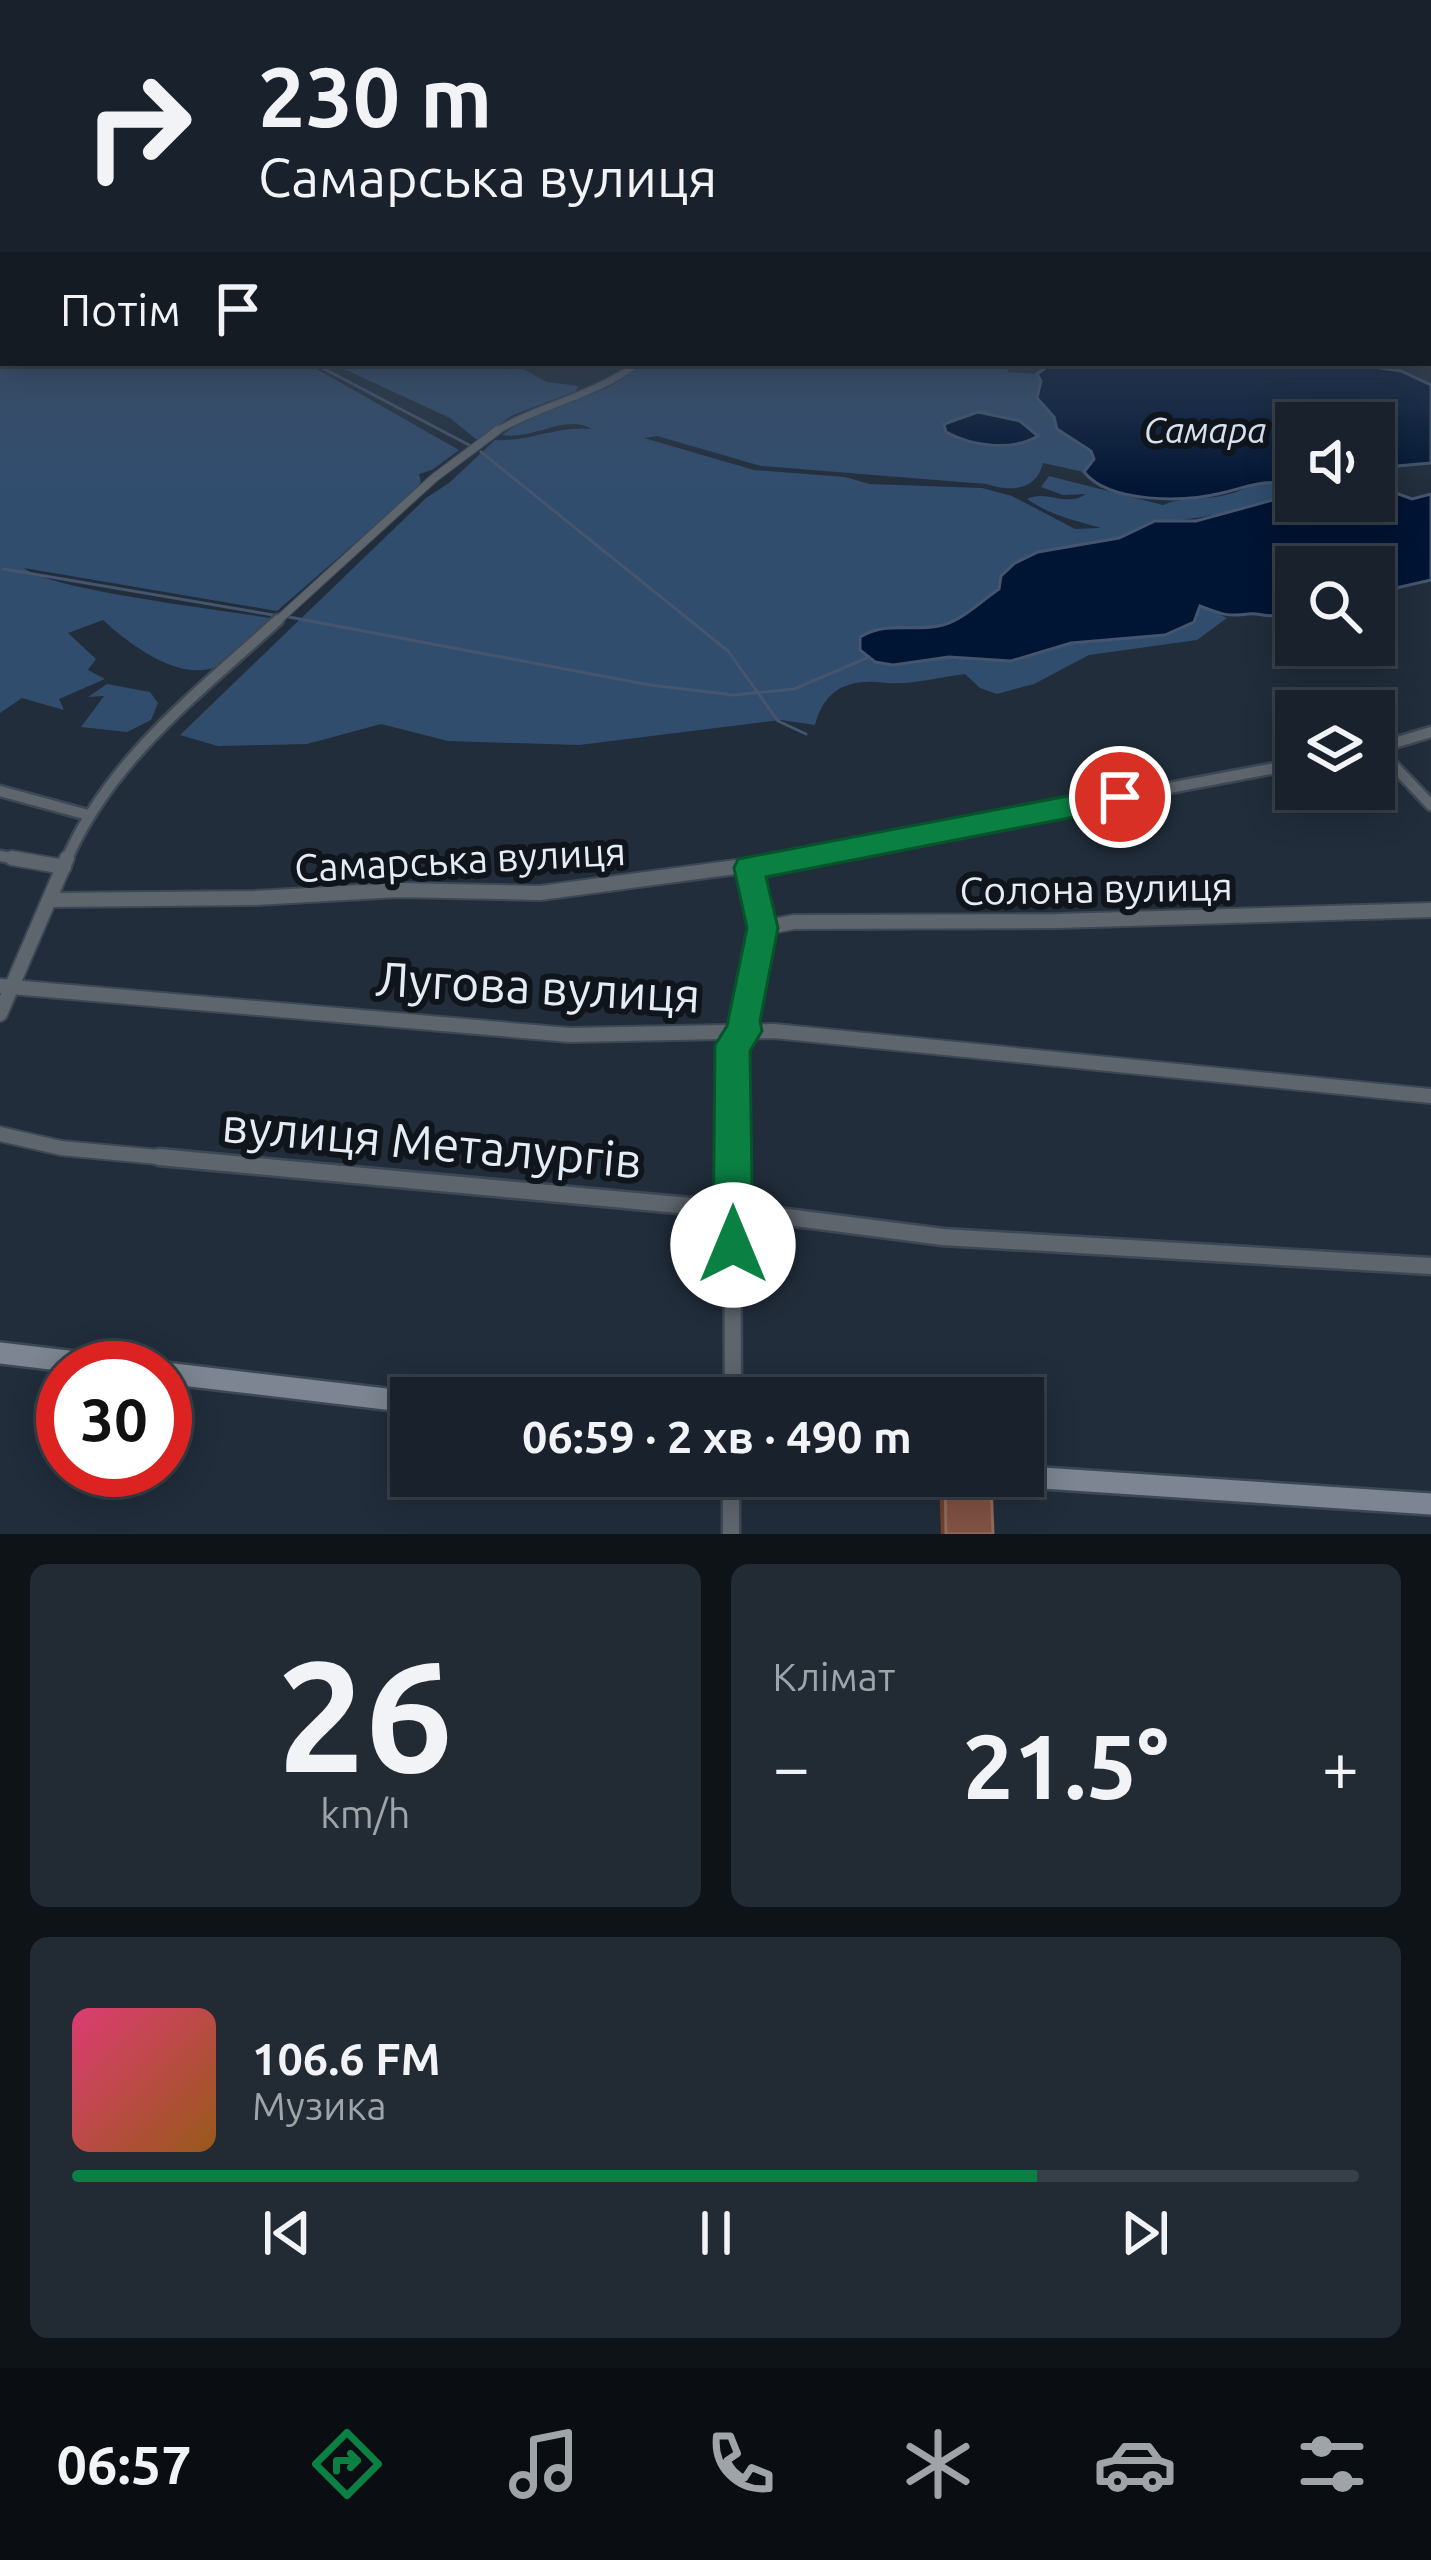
<!DOCTYPE html>
<html lang="uk">
<head>
<meta charset="utf-8">
<style>
  :root { --surface:#19222c; --page:#222a34; --text:#f1f3f6; --muted:#9fa4a9; --line:#373f48; --accent:#0b8043 }
  body { margin:0; font-family:Ubuntu,sans-serif; background:var(--page); color:var(--text); height:100vh; display:flex; flex-direction:column; font-size:45px; white-space:nowrap }
  * { box-sizing:border-box; margin:0 }
  p { font-size:39px; color:var(--muted) }
  .icon { flex:none; width:66px; height:66px; fill:none; stroke:currentColor; stroke-width:2; stroke-linecap:round; stroke-linejoin:round }
  .map { position:relative; height:1534px; overflow:hidden }
  .panel { display:flex; flex-direction:column; gap:30px; padding:30px; background:#0e1318; flex:1 }
  .panel>* { flex:none }
  .guide { position:absolute; left:0px; top:0px; width:1431px; height:366px; box-shadow:0 6px 30px #0003,0 0 0 3px var(--line); background:#19222c; color:var(--text); overflow:hidden }
  .fabs { position:absolute; left:1275px; top:402px; display:grid; gap:24px }
  .fabs a { display:grid; place-items:center; width:120px; height:120px; border-radius:0px; background:var(--surface); box-shadow:0 6px 30px #0003,0 0 0 3px var(--line); font-size:60px }
  .speed { position:absolute; left:36px; top:1341px; display:flex; gap:24px; font-size:60px; font-weight:700; text-align:center }
  .speed>* { display:grid; place-content:center; width:156px; height:156px; border-radius:50%; background:var(--surface); box-shadow:0 6px 30px #0003,0 0 0 3px var(--line); line-height:1 }
  .speed .limit { border:18px solid #d22; background:#fff; color:#111 }
  .pin { position:absolute; display:grid; place-items:center; width:102px; height:102px; color:#fff; margin:-51px; border:6px solid #fff; border-radius:50%; box-shadow:0 3px 12px #0007 }
  .me { position:absolute; width:132px; margin:-66px; rotate:0deg; stroke-linejoin:round; filter:drop-shadow(0 0 9px #0008) }
  .turn { display:flex; align-items:center; gap:42px; height:252px; padding:0 60px; font-size:54px }
  .turn .icon { width:156px; height:156px; stroke-width:2.5 }
  .turn b { display:block; font-size:84px; line-height:102px }
  .then { display:flex; align-items:center; height:114px; padding:0 60px; background:#0003; gap:24px; font-size:45px }
  .big { font-size:90px; font-weight:700; line-height:1.1 }
  .panel .widget { flex:1; display:flex; flex-direction:column; justify-content:center; gap:18px; min-width:0; padding:0 42px; border-radius:18px; background:var(--page) }
  .panel .dial { align-items:center; gap:0 }
  .dial b { font-size:156px; line-height:1 }
  .song { display:flex; align-items:center; gap:36px }
  .cover { width:144px; height:144px; border-radius:18px; background:linear-gradient(135deg,hsl(340 70% 55%),hsl(30 70% 35%)) }
  .played { height:12px; border-radius:6px; background:linear-gradient(90deg,var(--accent) 75%,var(--line) 75%) }
  .keys { display:flex; justify-content:space-around; direction:ltr }
  .heat { display:flex; justify-content:space-between; align-items:center; font-size:66px; direction:ltr }
  .panel .tiles { flex:1; display:grid; gap:30px; grid-template-columns:1fr 1fr }
  .widget:last-child { grid-column:span 2 }
  .trip { position:absolute; left:390px; top:1377px; width:654px; height:120px; border-radius:0px; background:var(--surface); box-shadow:0 6px 30px #0003,0 0 0 3px var(--line); font-weight:700; line-height:120px; text-align:center }
  .tab-bar { display:flex; height:192px; justify-content:space-around; align-items:center; background:#0a0e12; color:var(--muted) }
  .tab-bar .icon { width:84px; height:84px }
  .tab-bar .selected { color:var(--accent) }
  .tab-bar b { font-size:54px; color:var(--text) }
  .map>svg:first-child { display:block }
</style>
</head>
<body>
<div class="map">
<svg width="1431" height="1534" viewBox="0 0 1431 1534">
  <rect width="100%" height="100%" fill="#212d3b"/>
  <path fill="#314d6e" d="M0 335 3 363H306L459 450 432 470 419 474 421 482 413 493 277 611 24 568C51 590 222 610 270 618 254 632 232 661 213 668 176 680 128 643 103 620L68 633 96 659 88 670 105 679 59 699 64 710 22 698 0 713Z
    M331 363H512L547 382 578 386 576 391 513 415 477 440 450 418Z
    M643 363H1006L1008 372 1037 374C1050 408 1053 431 1091 451L1094 459 1084 472 1043 463C1037 489 1013 493 986 484L761 466 657 436 644 438 754 470 845 477 870 484 982 488 1012 496 1075 529 1101 528C1073 520 1050 515 1027 499 1047 489 1066 508 1086 494L1063 495 1041 487 1049 476 1163 505C1181 497 1201 500 1221 496 1251 491 1258 474 1296 486V498C1248 504 1204 522 1155 521L1200 606 1227 618 1197 640 1089 655 1034 684 997 694 980 688 965 674C941 677 911 685 887 683 851 678 825 687 815 725L781 720 579 745 448 741 381 724 307 744 218 746 180 735 426 498 449 483 495 440C529 442 558 425 592 429 566 413 532 441 502 435 546 403 604 401 643 363Z
    M107 684 150 692 158 703 151 720 127 732 81 727 104 696 88 697Z"/>
  <path fill="#001433" stroke="#44556d" stroke-width="3" d="M1052 363H1347L1401 371 1431 385V463L1374 468V423H1296V486C1268 477 1248 487 1222 493 1185 502 1110 504 1084 472L1094 459 1091 451 1057 429 1054 417 1037 398 1041 381 1037 374Z
    M978 412 1020 421 1038 436C1011 452 972 446 946 432L944 424Z
    M1374 485 1412 499 1431 494V580L1374 593V567H1296V604L1281 606 1277 615C1266 618 1258 612 1248 614 1228 617 1220 614 1200 606L1194 622 1165 635 1071 643 1011 661 949 657 893 665 875 662 860 650V637C888 620 913 633 943 625 964 619 981 601 999 589L1001 576 1015 563 1038 552 1119 538 1155 521H1196L1273 500 1374 501Z"/>
  <g fill="none" stroke-linecap="round" stroke-linejoin="round">
    <path stroke="#44556d" stroke-width="3" d="M313 363 469 445
      M481 452 728 651 778 721 806 734
      M4 569 273 615
      M289 617 650 685 734 695 794 689 869 657"/>
    <defs>
      <path id="street-far4" d="M493 433C539 405 595 396 638 363"/>
      <path id="street-far3" d="M275 623 434 478 498 430"/>
      <path id="street-far2" d="M1377 748 1431 805
        M1374 749 1431 732
        M0 791 88 815
        M0 856 29 861
        M66 861C110 759 198 693 278 620
        M783 861 1296 764"/>
      <path id="street-far1" d="M12 858 64 867
        M49 900 255 898 398 890 540 893 804 858
        M762 928 794 922 1057 921 1431 910
        M0 986 570 1035 774 1031 1431 1096
        M0 1014 67 858
        M0 1134 61 1148 191 1160
        M732 1160V1045L745 1031 743 1021 762 928 748 868"/>
      <path id="street" d="M159 1157 733 1210 943 1237 1431 1266
        M732 1157 733 1398
        M731 1476V1534"/>
      <path id="secondary" d="M0 1353 126 1368
        M165 1373 411 1402
        M1013 1476 1431 1504"/>
    </defs>
    <use href="#street-far4" stroke="#3c4855" stroke-width="9"/>
    <use href="#street-far3" stroke="#3c4855" stroke-width="10"/>
    <use href="#street-far2" stroke="#3c4855" stroke-width="15"/>
    <use href="#street-far1" stroke="#3c4855" stroke-width="18"/>
    <use href="#street" stroke="#3c4855" stroke-width="21"/>
    <use href="#secondary" stroke="#3c4855" stroke-width="26"/>
    <use href="#street-far4" stroke="#5f656d" stroke-width="6"/>
    <use href="#street-far3" stroke="#5f656d" stroke-width="8"/>
    <use href="#street-far2" stroke="#5f656d" stroke-width="10"/>
    <use href="#street-far1" stroke="#5f656d" stroke-width="14"/>
    <use href="#street" stroke="#5f656d" stroke-width="16"/>
    <use href="#secondary" stroke="#7c8591" stroke-width="21"/>
  </g>
  <path fill="#733f2d" d="M945 1476 993 1534H941L939 1478Z"/>
  <path fill="#7f5243" stroke="#8f6a5e" stroke-width="3" d="M945 1476 991 1483 993 1534H946Z"/>
  <linearGradient id="sky" x2="0" y2="1"><stop stop-color="#121920"/><stop offset="0.57" stop-color="#3d4c60"/><stop offset="1" stop-color="#3d4c60" stop-opacity="0"/></linearGradient>
  <rect width="1431" height="495" fill="url(#sky)"/>
  <path fill="#0b8043" stroke="#07532c" stroke-width="3" d="M1120 786 1134 797 1120 808 766 877 778 928 760 1021 762 1031 750 1051 753 1245 747 1259 733 1265 719 1259 713 1245 715 1045 727 1026 747 928 734 868 738 859Z"/>
  <g text-anchor="middle" dominant-baseline="central" stroke-width="12" stroke-linejoin="round" paint-order="stroke">
    <g font-size="36" font-style="italic" fill="#d6e2f0" stroke="#10151b">
      <text x="1205" y="429">Самара</text>
    </g>
    <g font-size="39" fill="#e4ecf5" stroke="#10151b">
      <text transform="translate(460 859) rotate(-3)">Самарська вулиця</text>
      <text transform="translate(1096 888) rotate(-1)">Солона вулиця</text>
    </g>
    <g font-size="48" fill="#e4ecf5" stroke="#10151b">
      <text transform="translate(538 986) rotate(3)">Лугова вулиця</text>
      <text transform="translate(432 1142) rotate(5)">вулиця Металургів</text>
    </g>
  </g>
</svg>
<div class="fabs">
<a><svg class="icon" aria-label="sound" viewBox="0 0 24 24"><path d="M4 9h4l5-4v14l-5-4H4zM17 9q2 3 0 6"/></svg></a>
<a><svg class="icon" aria-label="search" viewBox="0 0 24 24"><circle cx="10" cy="10" r="6"/><path d="M15 15l6 6"/></svg></a>
<a><svg class="icon" aria-label="layers" viewBox="0 0 24 24"><path d="M12 4l9 5-9 5-9-5zM3 14l9 5 9-5"/></svg></a>
</div>
<div class="speed"><div class="limit">30</div></div>
<div class="pin" style="left:1120px;top:797px;background:#d93025"><svg class="icon" aria-label="arrive" viewBox="0 0 24 24"><path d="M6 21V4h12l-3 4 3 4H6"/></svg></div>
<svg class="me" style="left:733px;top:1245px" viewBox="-20 -20 40 40"><circle r="19" fill="#fff"/><path d="M0-13L10 11 0 6-10 11z" fill="#0b8043"/></svg>
<div class="trip">06:59 · 2 хв · 490 m</div>
<div class="guide">
<div class="turn"><svg class="icon" aria-label="right" viewBox="0 0 24 24"><path d="M7 20v-9h11M14 6l5 5-5 5"/></svg><div><b>230 m</b>Самарська вулиця</div></div>
<div class="then">Потім<svg class="icon" aria-label="arrive" viewBox="0 0 24 24"><path d="M6 21V4h12l-3 4 3 4H6"/></svg></div>
</div>
</div>
<section class="panel">
<div class="tiles">
<div class="widget dial"><b>26</b><p>km/h</p></div>
<div class="widget"><p>Клімат</p>
<div class="heat"><a>−</a><b class="big">21.5°</b><a>+</a></div>
</div>
<div class="widget">
<div class="song"><i class="cover"></i><div><b>106.6 FM</b><p>Музика</p></div></div>
<div class="played"></div>
<div class="keys"><svg class="icon" aria-label="previous" viewBox="0 0 24 24"><path d="M18 5L8 12l10 7zM5 5v14"/></svg><svg class="icon" aria-label="pause" viewBox="0 0 24 24"><path d="M8 5v14M16 5v14"/></svg><svg class="icon" aria-label="next" viewBox="0 0 24 24"><path d="M6 5l10 7-10 7zM19 5v14"/></svg></div>
</div>
</div>
</section>
<nav class="tab-bar">
<b>06:57</b>
<svg class="icon selected" aria-label="directions" viewBox="0 0 24 24"><path d="M12 3l9 9-9 9-9-9zM9 14v-3h6M13 9l2 2-2 2"/></svg>
<svg class="icon" aria-label="music" viewBox="0 0 24 24"><path d="M9 18V5l10-2v13"/><circle cx="6" cy="18" r="3"/><circle cx="16" cy="16" r="3"/></svg>
<svg class="icon" aria-label="phone" viewBox="0 0 24 24"><path d="M5 4h4l2 5-3 2q2 4 5 5l2-3 5 2v4C11 20 4 13 5 4z"/></svg>
<svg class="icon" aria-label="climate" viewBox="0 0 24 24"><path d="M12 3v18M4 7l16 10M4 17L20 7"/></svg>
<svg class="icon" aria-label="car" viewBox="0 0 24 24"><path d="M5 17H2v-5l4-1 3-4h7l3 4 3 1v5h-3M9 17h6M6 11h13"/><circle cx="7" cy="17" r="2"/><circle cx="17" cy="17" r="2"/></svg>
<svg class="icon" aria-label="filters" viewBox="0 0 24 24"><path d="M4 7h16M4 17h16"/><circle cx="9" cy="7" r="2"/><circle cx="15" cy="17" r="2"/></svg>
</nav>
</body>
</html>
